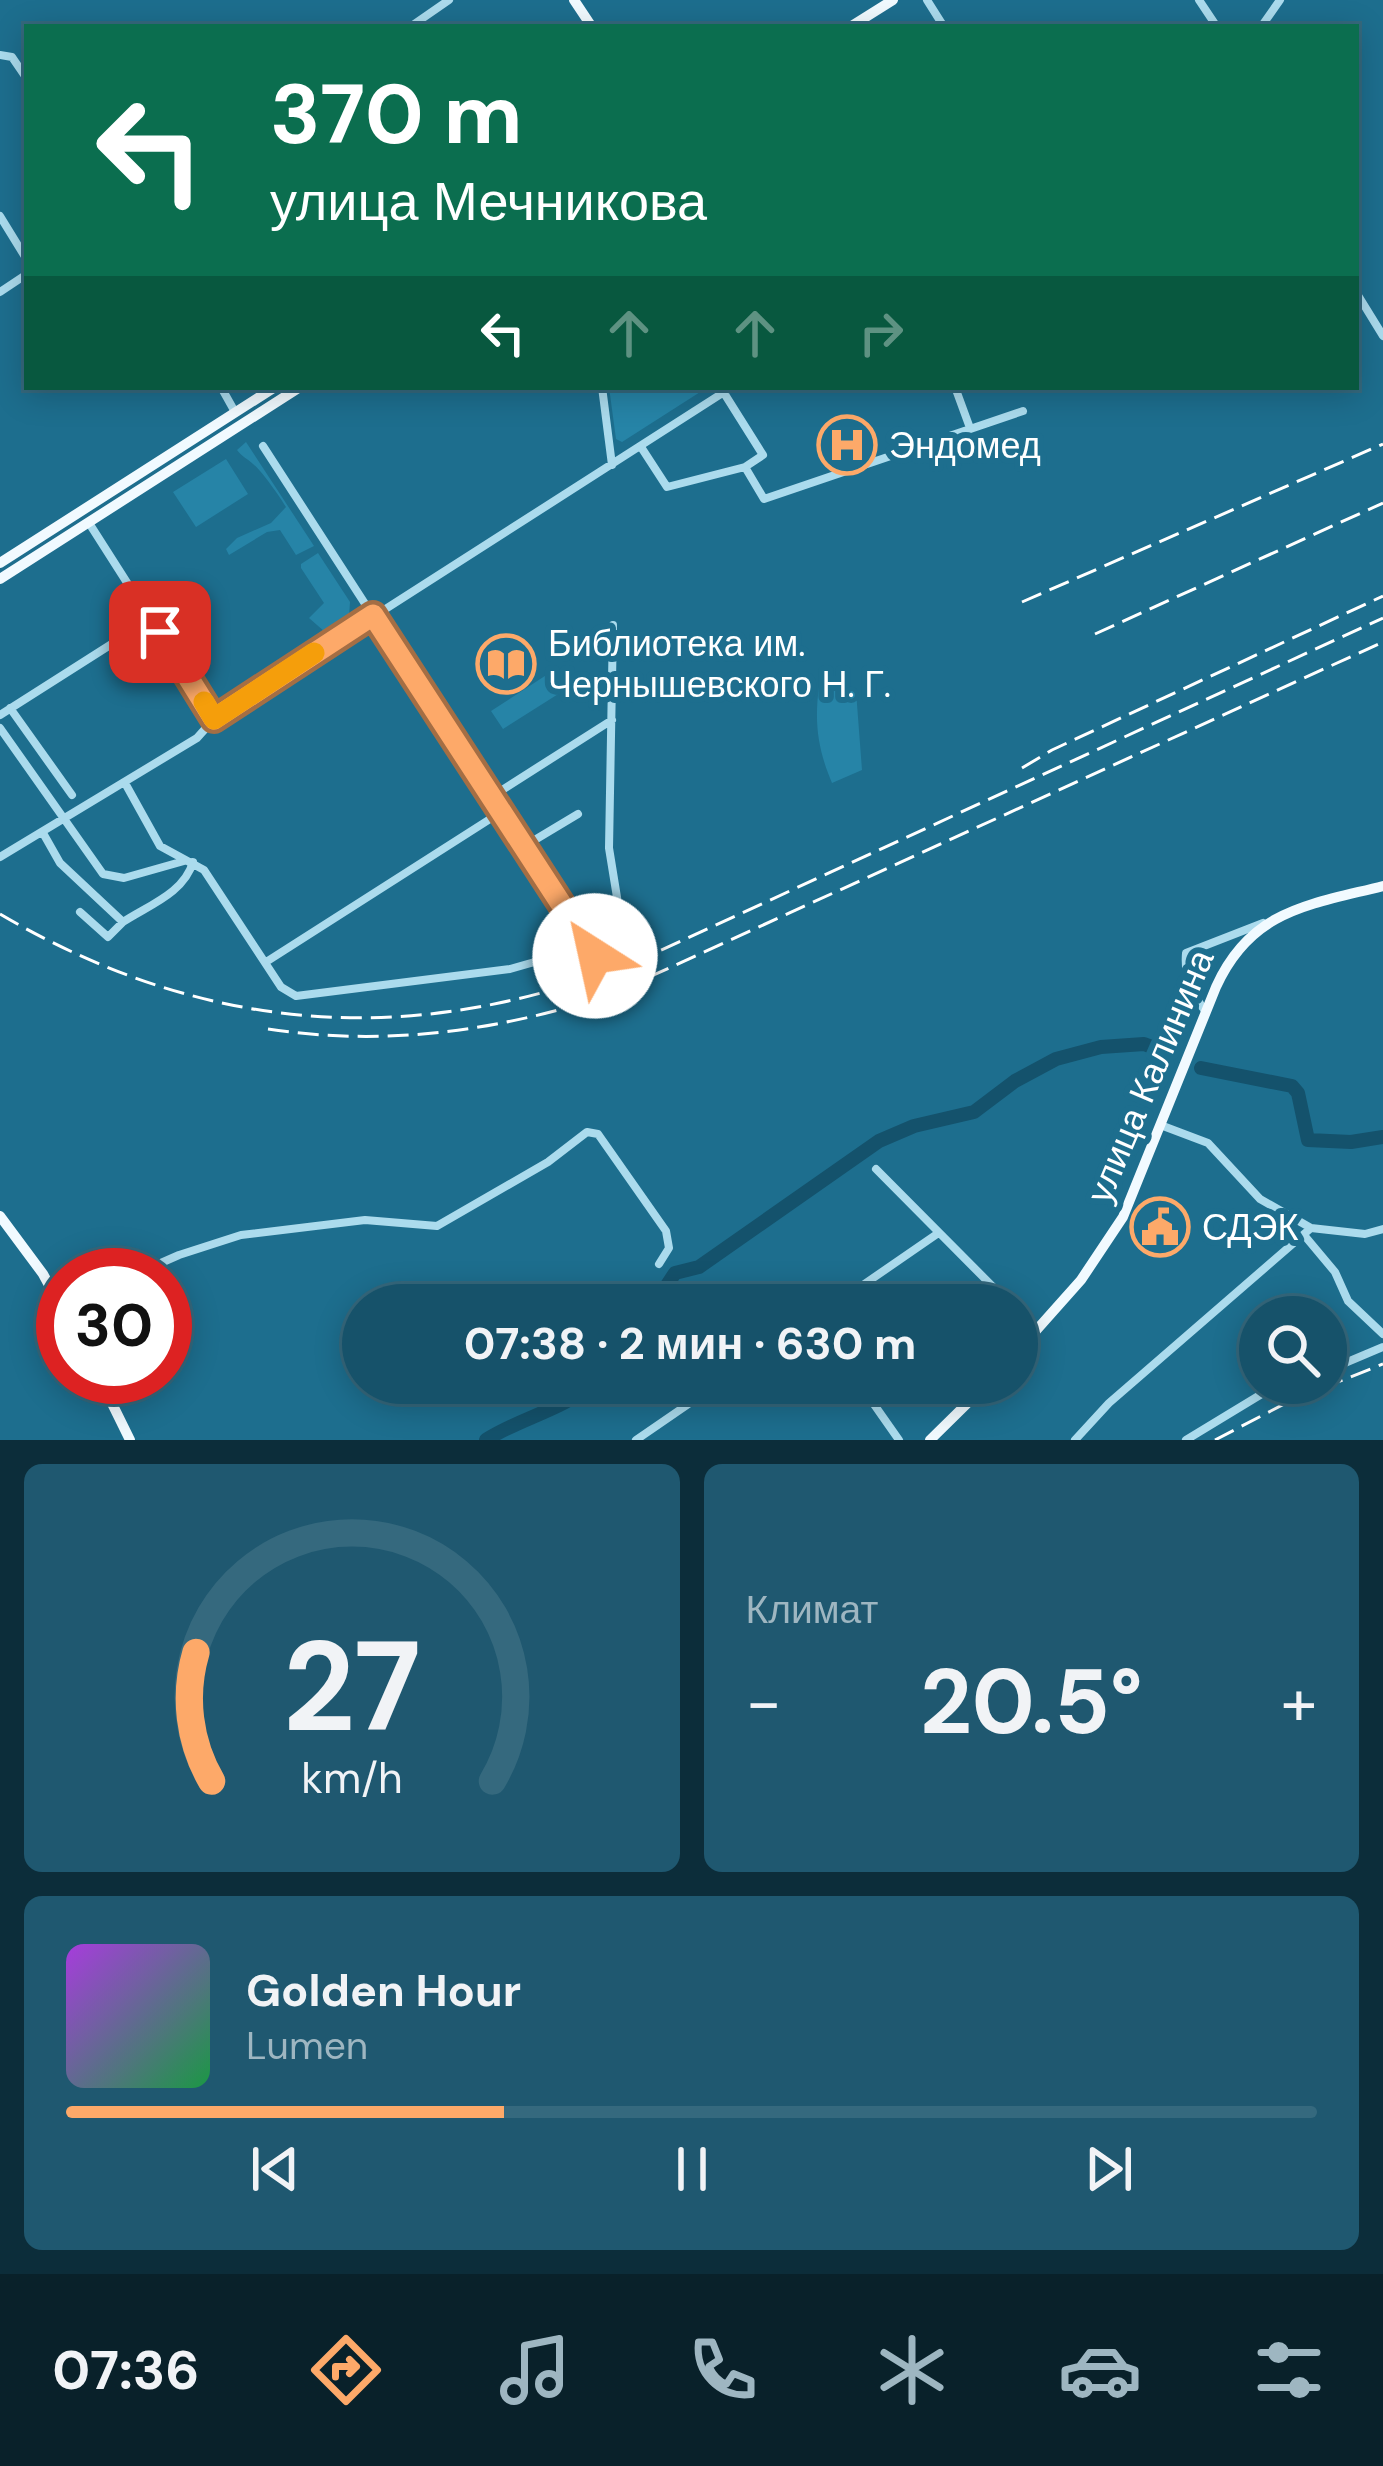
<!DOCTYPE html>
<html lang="ru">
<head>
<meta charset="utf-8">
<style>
  :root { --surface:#16526a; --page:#1f5870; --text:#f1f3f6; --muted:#9eb6c1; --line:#35697e; --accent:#fda969 }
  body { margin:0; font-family:"DM Sans",sans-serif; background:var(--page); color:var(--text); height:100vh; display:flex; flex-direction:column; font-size:45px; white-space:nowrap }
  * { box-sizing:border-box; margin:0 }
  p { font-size:39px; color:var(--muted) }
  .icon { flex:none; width:66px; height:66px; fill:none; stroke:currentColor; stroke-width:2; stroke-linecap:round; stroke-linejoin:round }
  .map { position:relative; height:1440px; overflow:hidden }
  .sheet { display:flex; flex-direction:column; gap:24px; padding:24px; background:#0c2d3a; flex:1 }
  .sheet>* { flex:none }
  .top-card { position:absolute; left:24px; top:24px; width:1335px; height:366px; border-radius:0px; box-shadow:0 6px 30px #0003,0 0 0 3px var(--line); background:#0b6e4f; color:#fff; overflow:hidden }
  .controls { position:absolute; left:1239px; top:1296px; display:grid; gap:24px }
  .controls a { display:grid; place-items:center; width:108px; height:108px; border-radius:50%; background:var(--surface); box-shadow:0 6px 30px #0003,0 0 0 3px var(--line); font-size:60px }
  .speed { position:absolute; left:36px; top:1248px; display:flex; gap:24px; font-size:60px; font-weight:700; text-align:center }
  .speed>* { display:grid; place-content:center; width:156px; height:156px; border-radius:50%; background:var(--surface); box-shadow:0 6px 30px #0003,0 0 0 3px var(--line); line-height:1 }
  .speed .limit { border:18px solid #d22; background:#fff; color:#111 }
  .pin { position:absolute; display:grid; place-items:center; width:102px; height:102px; color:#fff; margin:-51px; border-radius:24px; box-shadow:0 6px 18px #0006 }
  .me { position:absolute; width:132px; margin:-66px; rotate:325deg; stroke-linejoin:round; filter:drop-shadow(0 0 9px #0008) }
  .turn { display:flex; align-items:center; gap:42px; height:252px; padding:0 48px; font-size:54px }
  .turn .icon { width:156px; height:156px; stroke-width:2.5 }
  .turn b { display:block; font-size:84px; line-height:102px }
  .lanes { display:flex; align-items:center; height:114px; padding:0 48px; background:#0003; justify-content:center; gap:60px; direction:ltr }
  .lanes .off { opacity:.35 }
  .big { font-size:90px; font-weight:700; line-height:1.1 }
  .sheet .widget { flex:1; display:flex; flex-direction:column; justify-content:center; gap:18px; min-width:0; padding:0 42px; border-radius:18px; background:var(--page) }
  .sheet .dial { align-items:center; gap:0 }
  .dial svg { height:312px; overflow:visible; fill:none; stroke:var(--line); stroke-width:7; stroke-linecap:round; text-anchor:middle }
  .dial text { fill:var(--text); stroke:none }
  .song { display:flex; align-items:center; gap:36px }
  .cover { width:144px; height:144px; border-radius:18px; background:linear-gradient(135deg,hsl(280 70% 55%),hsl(140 70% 35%)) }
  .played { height:12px; border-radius:6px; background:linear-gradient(90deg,var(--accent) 35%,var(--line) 35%) }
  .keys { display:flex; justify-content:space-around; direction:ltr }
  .heat { display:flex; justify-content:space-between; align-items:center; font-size:66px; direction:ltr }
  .sheet .tiles { flex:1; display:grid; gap:24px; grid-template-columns:1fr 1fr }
  .widget:last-child { grid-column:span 2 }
  .trip { position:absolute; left:342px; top:1284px; width:696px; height:120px; border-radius:60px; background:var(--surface); box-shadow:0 6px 30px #0003,0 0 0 3px var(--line); font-weight:700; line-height:120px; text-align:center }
  .tabs { display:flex; height:192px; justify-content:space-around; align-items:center; background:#09212a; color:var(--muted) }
  .tabs .icon { width:84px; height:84px }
  .tabs .selected { color:var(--accent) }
  .tabs b { font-size:54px; color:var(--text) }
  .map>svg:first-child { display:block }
</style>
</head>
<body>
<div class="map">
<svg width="1383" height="1440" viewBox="0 0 1383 1440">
  <rect width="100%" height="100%" fill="#1d6e8e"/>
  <path fill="#2684a7" d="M609 387H708L622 442 616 439Z
    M246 442 314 546 296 555 280 530 267 532 229 555 226 549 237 538 271 523 286 507C280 497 261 470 253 464 248 459 241 456 237 450Z
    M226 459 248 494 196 527 173 492Z
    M318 553 350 602 349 616 325 632 309 618 324 603 301 568V564Z
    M551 672 563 691 503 729 491 711Z
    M819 687 856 691 862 770 832 783C818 750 814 723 819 687Z"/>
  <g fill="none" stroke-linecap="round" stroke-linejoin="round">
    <path stroke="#14526c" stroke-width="14" d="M1201 1068 1292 1086 1298 1093 1308 1140 1351 1142 1383 1137
      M654 1305 675 1273 699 1267 879 1141 914 1126 974 1112 1015 1081 1056 1059 1101 1047 1144 1044 1165 1052
      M486 1440C520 1418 563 1410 593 1383"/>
    <path stroke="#abdbed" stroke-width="8" d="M927 0 944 27
      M1199 0 1217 27
      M410 27 449 0
      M1261 27 1280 0
      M0 55 12 57 27 79
      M0 216 27 260
      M0 292 27 274
      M1356 292 1383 336
      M221 387 235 412
      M602 387 612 465
      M955 387 970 428
      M724 393 763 455 745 467
      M263 446 587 947
      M641 447 667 487 745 467 764 499 1023 411
      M89 523 214 719
      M10 708 72 795
      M0 715 151 619
      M0 728 103 874 124 878 184 861
      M125 783 160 846 204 870 281 987 296 996 510 969 587 947 595 956 610 947 621 922 609 848 613 625
      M491 797 612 720
      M43 833 60 863 123 922 108 937 80 912
      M523 847 578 814
      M0 857 197 738 214 719 732 387
      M123 922C149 905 184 893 193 862
      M266 962 501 812
      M1206 1012C1192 994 1184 977 1186 953L1263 923
      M1163 1126 1208 1143 1260 1199 1311 1228 1365 1234 1383 1229
      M876 1169 1011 1305
      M1304 1235 1335 1272 1348 1301 1383 1334
      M146 1275 154 1266 179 1255 241 1235 365 1220 437 1226 548 1162 587 1132 598 1134 666 1231 669 1248 659 1264
      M834 1305 937 1234
      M1017 1310 1038 1329
      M1326 1371 1383 1347
      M859 1383 899 1440
      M636 1440 719 1383
      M1075 1440 1109 1403 1311 1228
      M1186 1440 1270 1389 1292 1383"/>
    <path stroke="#f1faff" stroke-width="10" d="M574 0 592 27
      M850 27 893 0
      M0 563 275 387
      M0 579 300 387
      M0 1216 43 1274 63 1311
      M1017 1352 1081 1280 1123 1217 1216 987C1251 910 1308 905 1383 886
      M99 1377 130 1440
      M930 1440 988 1383"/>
    <path stroke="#fff" stroke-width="3" stroke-dasharray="21 9" stroke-linecap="butt" d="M1022 602 1383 444
      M1095 634 1383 503
      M1022 768 1052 750 1383 596
      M0 914C213 1039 429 1050 655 953L1383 618
      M268 1029C385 1047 500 1031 612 994L1383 642
      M1215 1440 1290 1401 1383 1364"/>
  </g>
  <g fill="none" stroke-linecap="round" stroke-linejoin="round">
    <defs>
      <path id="route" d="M160 632 214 719 373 615 595 956"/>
    </defs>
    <use href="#route" stroke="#a46e44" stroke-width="30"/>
    <use href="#route" stroke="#fda969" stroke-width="21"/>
    <path stroke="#f59e0b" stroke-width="21" d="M204 702 214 719 314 653"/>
  </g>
  <defs>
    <symbol id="hospital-ring" viewBox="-11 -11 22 22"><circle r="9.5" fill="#1d6e8e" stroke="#fda969" stroke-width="1.5"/><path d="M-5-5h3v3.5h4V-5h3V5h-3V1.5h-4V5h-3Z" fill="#fda969"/></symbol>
    <symbol id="library-ring" viewBox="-11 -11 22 22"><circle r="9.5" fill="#1d6e8e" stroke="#fda969" stroke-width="1.5"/><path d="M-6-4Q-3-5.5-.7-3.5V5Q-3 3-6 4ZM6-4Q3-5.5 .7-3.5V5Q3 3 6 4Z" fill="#fda969"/></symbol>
    <symbol id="civic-ring" viewBox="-11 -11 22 22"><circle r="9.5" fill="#1d6e8e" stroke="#fda969" stroke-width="1.5"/><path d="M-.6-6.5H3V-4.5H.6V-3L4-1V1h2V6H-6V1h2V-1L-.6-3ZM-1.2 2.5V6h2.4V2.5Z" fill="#fda969"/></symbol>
  </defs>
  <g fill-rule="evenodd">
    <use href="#hospital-ring" x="814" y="412" width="66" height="66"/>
    <use href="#library-ring" x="473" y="631" width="66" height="66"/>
    <use href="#civic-ring" x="1127" y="1194" width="66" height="66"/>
  </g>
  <g text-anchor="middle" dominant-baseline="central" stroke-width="12" stroke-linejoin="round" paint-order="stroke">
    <g font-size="36" fill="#fff" stroke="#1d6e8e" text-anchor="start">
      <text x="889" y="445">Эндомед</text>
      <text x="548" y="643">Библиотека им.<tspan x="548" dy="41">Чернышевского Н. Г.</tspan></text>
      <text x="1202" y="1227">СДЭК</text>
    </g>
    <g font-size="36" fill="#fff" stroke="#1d6e8e">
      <text transform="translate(1150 1076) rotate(-67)">улица Калинина</text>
    </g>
  </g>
</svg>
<div class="controls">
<a><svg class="icon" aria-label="search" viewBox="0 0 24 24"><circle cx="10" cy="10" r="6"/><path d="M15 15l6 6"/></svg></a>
</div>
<div class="speed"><div class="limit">30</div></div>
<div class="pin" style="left:160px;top:632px;background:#d93025"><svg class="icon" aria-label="arrive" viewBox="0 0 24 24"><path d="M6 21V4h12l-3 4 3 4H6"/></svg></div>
<svg class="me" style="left:595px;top:956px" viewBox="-20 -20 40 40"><circle r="19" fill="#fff"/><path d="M0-13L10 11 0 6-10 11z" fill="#fda969"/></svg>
<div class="trip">07:38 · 2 мин · 630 m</div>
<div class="top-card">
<div class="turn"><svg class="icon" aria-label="left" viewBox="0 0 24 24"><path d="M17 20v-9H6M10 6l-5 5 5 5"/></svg><div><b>370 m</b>улица Мечникова</div></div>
<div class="lanes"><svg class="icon" aria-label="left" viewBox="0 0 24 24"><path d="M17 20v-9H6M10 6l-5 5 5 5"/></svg><svg class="icon off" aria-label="ahead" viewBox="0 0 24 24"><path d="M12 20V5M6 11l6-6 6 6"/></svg><svg class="icon off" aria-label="ahead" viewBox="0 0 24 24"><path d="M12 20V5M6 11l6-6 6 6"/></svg><svg class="icon off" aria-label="right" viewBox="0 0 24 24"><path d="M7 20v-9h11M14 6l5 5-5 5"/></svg></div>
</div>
</div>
<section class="sheet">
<div class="tiles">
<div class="widget dial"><svg viewBox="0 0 100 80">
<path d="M14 69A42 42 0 1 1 86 69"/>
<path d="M14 69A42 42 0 0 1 10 36" stroke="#fda969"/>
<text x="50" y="56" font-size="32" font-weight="700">27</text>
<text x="50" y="72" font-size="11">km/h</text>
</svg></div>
<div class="widget"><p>Климат</p>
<div class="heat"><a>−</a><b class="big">20.5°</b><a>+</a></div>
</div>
<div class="widget">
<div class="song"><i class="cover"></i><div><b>Golden Hour</b><p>Lumen</p></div></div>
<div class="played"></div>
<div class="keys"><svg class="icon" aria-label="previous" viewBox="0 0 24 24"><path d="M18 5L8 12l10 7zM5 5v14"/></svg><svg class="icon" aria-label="pause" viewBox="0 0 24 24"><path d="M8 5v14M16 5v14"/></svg><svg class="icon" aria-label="next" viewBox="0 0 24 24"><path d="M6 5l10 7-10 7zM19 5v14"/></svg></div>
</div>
</div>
</section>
<nav class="tabs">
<b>07:36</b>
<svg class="icon selected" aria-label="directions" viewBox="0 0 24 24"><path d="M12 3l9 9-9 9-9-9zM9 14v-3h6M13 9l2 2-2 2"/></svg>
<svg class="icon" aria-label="music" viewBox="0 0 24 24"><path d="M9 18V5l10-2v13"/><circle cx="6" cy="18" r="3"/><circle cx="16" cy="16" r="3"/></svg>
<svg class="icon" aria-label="phone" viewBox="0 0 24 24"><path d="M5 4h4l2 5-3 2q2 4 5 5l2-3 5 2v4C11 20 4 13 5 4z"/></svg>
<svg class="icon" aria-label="climate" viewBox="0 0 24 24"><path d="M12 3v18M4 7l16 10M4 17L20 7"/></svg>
<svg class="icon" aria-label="car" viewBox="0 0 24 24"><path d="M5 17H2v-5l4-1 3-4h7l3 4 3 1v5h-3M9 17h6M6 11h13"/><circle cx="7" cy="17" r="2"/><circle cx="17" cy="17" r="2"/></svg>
<svg class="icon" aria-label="filters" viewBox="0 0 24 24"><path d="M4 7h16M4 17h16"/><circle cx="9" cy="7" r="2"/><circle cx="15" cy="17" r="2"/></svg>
</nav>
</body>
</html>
